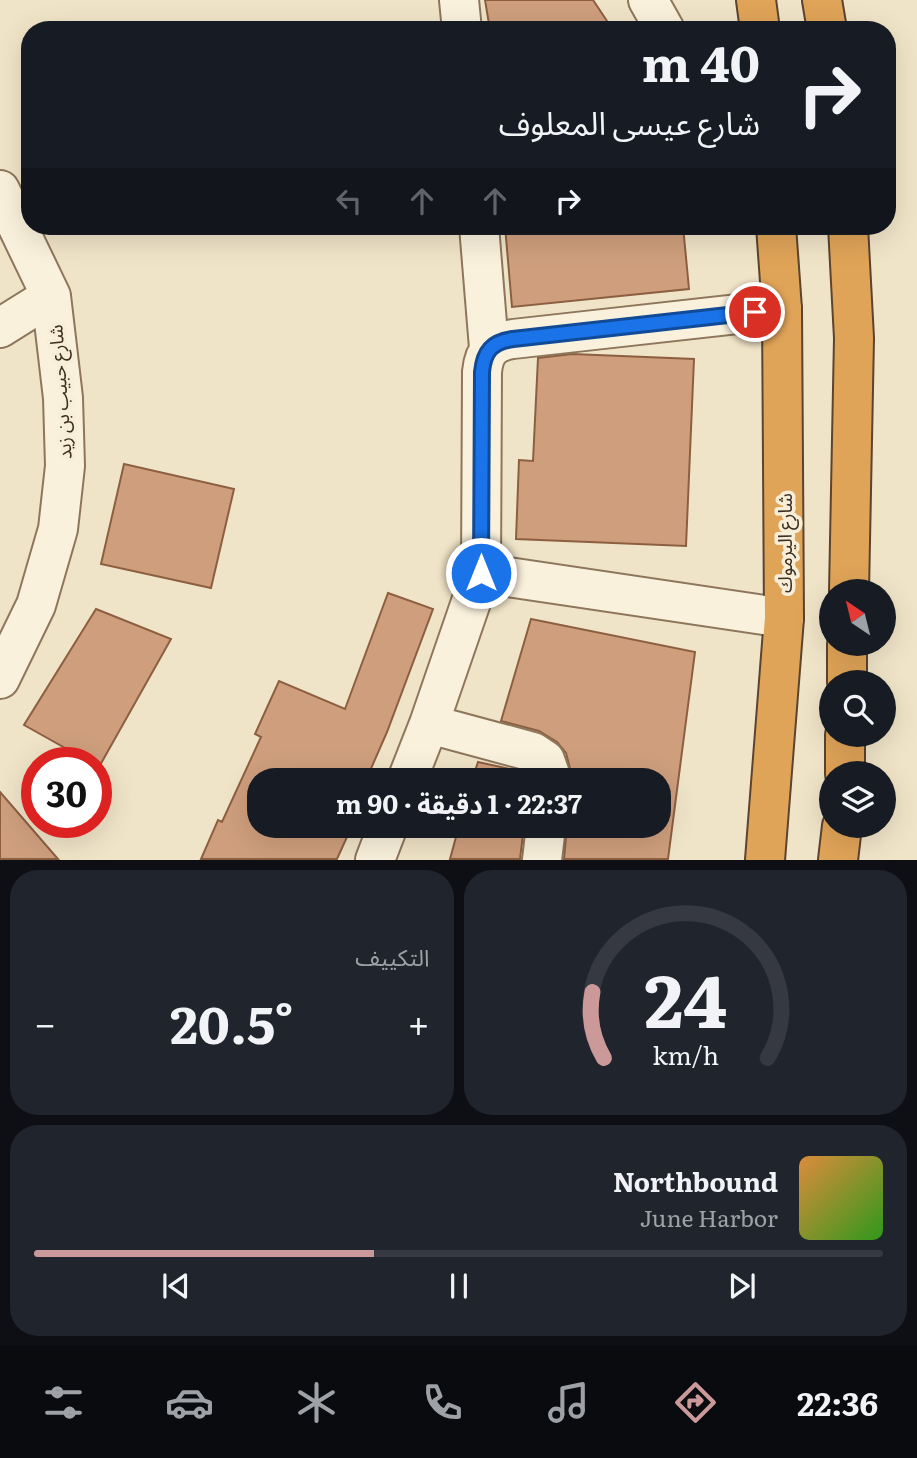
<!DOCTYPE html>
<html lang="ar">
<head>
<meta charset="utf-8">
<style>
  :root { --surface:#171b24; --page:#20242c; --text:#f1f3f6; --muted:#9ea1a6; --line:#363941; --accent:#cc999b }
  body { margin:0; font-family:Literata,"Noto Sans Arabic",serif; background:var(--page); color:var(--text); direction:rtl; height:100vh; display:flex; flex-direction:column; font-size:26px; white-space:nowrap }
  * { box-sizing:border-box; margin:0 }
  p { font-size:23px; color:var(--muted) }
  .icon { flex:none; width:38px; height:38px; fill:none; stroke:currentColor; stroke-width:2; stroke-linecap:round; stroke-linejoin:round }
  .map { position:relative; height:860px; overflow:hidden; direction:ltr }
  .panel { display:flex; flex-direction:column; gap:10px; padding:10px; background:#0d0f14; flex:1 }
  .panel>* { flex:none }
  .guide { position:absolute; left:21px; top:21px; width:875px; height:214px; border-radius:28px; box-shadow:0 7px 28px #0002; direction:rtl; background:#171b24; color:var(--text); overflow:hidden }
  .needle { width:46px; rotate:325deg }
  .fabs { position:absolute; left:819px; top:579px; display:grid; gap:14px }
  .fabs a { display:grid; place-items:center; width:77px; height:77px; border-radius:50%; background:var(--surface); box-shadow:0 7px 28px #0002; font-size:35px }
  .speed { position:absolute; left:21px; top:747px; display:flex; gap:14px; font-size:35px; font-weight:700; text-align:center }
  .speed>* { display:grid; place-content:center; width:91px; height:91px; border-radius:50%; background:var(--surface); box-shadow:0 7px 28px #0002; line-height:1 }
  .speed .limit { border:10px solid #d22; background:#fff; color:#111 }
  .pin { position:absolute; display:grid; place-items:center; width:60px; height:60px; color:#fff; margin:-30px; border:4px solid #fff; border-radius:50%; box-shadow:0 2px 7px #0007 }
  .me { position:absolute; width:77px; margin:-38px; rotate:0deg; stroke-linejoin:round; filter:drop-shadow(0 0 5px #0008) }
  .turn { display:flex; align-items:center; gap:24px; height:147px; padding:0 21px; font-size:32px }
  .turn .icon { width:91px; height:91px; stroke-width:2.5 }
  .turn b { display:block; font-size:49px; line-height:60px }
  .lanes { display:flex; align-items:center; height:66px; padding:0 21px; background:#0003; justify-content:center; gap:35px; direction:ltr }
  .lanes .off { opacity:.35 }
  .big { font-size:52px; font-weight:700; line-height:1.1 }
  .panel .tile { flex:1; display:flex; flex-direction:column; justify-content:center; gap:10px; min-width:0; padding:0 24px; border-radius:28px; background:var(--page) }
  .panel .dial { align-items:center; gap:0 }
  .dial svg { height:182px; overflow:visible; fill:none; stroke:var(--line); stroke-width:7; stroke-linecap:round; text-anchor:middle }
  .dial text { fill:var(--text); stroke:none }
  .song { display:flex; align-items:center; gap:21px }
  .cover { width:84px; height:84px; border-radius:10px; background:linear-gradient(135deg,hsl(30 70% 55%),hsl(110 70% 35%)) }
  .played { height:7px; border-radius:4px; background:linear-gradient(90deg,var(--accent) 40%,var(--line) 40%) }
  .keys { display:flex; justify-content:space-around; direction:ltr }
  .heat { display:flex; justify-content:space-between; align-items:center; font-size:38px; direction:ltr }
  .panel .tiles { flex:1; display:grid; gap:10px; grid-template-columns:1fr 1fr }
  .tile:last-child { grid-column:span 2 }
  .trip { position:absolute; left:247px; top:768px; width:424px; height:70px; border-radius:28px; background:var(--surface); box-shadow:0 7px 28px #0002; font-weight:700; line-height:70px; text-align:center; direction:rtl }
  .menu { display:flex; height:112px; justify-content:space-around; align-items:center; background:#090b0e; color:var(--muted) }
  .menu .icon { width:49px; height:49px }
  .menu .current { color:var(--accent) }
  .menu b { font-size:32px; color:var(--text) }
  .map>svg:first-child { display:block }
</style>
</head>
<body>
<div class="map">
<svg width="917" height="860" viewBox="0 0 917 860">
  <rect width="100%" height="100%" fill="#f0e4c8"/>
  <path fill="#cf9f7d" stroke="#8d5f41" stroke-width="2" d="M485 0H593L613 30H490Z
    M505 226H683L689 289 512 307Z
    M572 354 694 359 686 546 516 539 519 460 533 461 538 358Z
    M124 464 234 489 211 588 101 564Z
    M388 593 433 609 387 732 366 780H259V826H352L337 859H201L218 820 222 822 261 737 255 734 279 681 345 709Z
    M96 609 171 639 99 767 96 763H92L24 725Z
    M531 619 695 652 668 859H564L567 826H658V780H573L566 753 557 742 539 731 501 721Z
    M478 762 524 772 529 780H472Z
    M0 792 58 859H0Z
    M459 826H524L520 859H450Z"/>
  <g fill="none" stroke-linecap="round" stroke-linejoin="round">
    <defs>
      <path id="street" d="M459 0 462 30
        M648 0 665 30
        M0 190 51 296 63 398 65 466 58 529 36 605 0 679
        M479 226 489 348
        M0 328 51 296
        M481 573 784 618
        M429 724 533 752 545 760 552 780
        M407 780 429 724 481 573 482 372C484 351 492 342 513 339L782 309
        M375 860 388 826
        M542 860 546 826"/>
      <path id="highway" d="M756 0 760 30
        M822 0 827 30
        M848 226 854 338 849 592
        M847 682V644
        M845 774V735
        M765 860 784 618 782 309 776 226
        M838 860 842 826"/>
    </defs>
    <use href="#street" stroke="#8d765c" stroke-width="42"/>
    <use href="#highway" stroke="#5b4430" stroke-width="42"/>
    <use href="#street" stroke="#faf1dc" stroke-width="38"/>
    <use href="#highway" stroke="#e0a458" stroke-width="38"/>
  </g>
  <g fill="none" stroke-linecap="round" stroke-linejoin="round">
    <defs>
      <path id="route" d="M481 573 482 372C484 351 492 342 513 339L755 312"/>
    </defs>
    <use href="#route" stroke="#114b97" stroke-width="18"/>
    <use href="#route" stroke="#1a73e8" stroke-width="12"/>
  </g>
  <g text-anchor="middle" dominant-baseline="central" stroke-width="7" stroke-linejoin="round" paint-order="stroke">
    <g font-size="19" fill="#3d2e20" stroke="#f7eed8">
      <text transform="translate(59 392) rotate(-94)">شارع حبيب بن زيد</text>
      <text transform="translate(784 543) rotate(-90)">شارع اليرموك</text>
    </g>
  </g>
</svg>
<div class="fabs">
<a><svg class="needle" viewBox="-14 -14 28 28"><path d="M0-13l5 13h-10z" fill="#e53935"/><path d="M0 13l5-13h-10z" fill="#9ea1a6"/></svg></a>
<a><svg class="icon" aria-label="search" viewBox="0 0 24 24"><circle cx="10" cy="10" r="6"/><path d="M15 15l6 6"/></svg></a>
<a><svg class="icon" aria-label="layers" viewBox="0 0 24 24"><path d="M12 4l9 5-9 5-9-5zM3 14l9 5 9-5"/></svg></a>
</div>
<div class="speed"><div class="limit">30</div></div>
<div class="pin" style="left:755px;top:312px;background:#d93025"><svg class="icon" aria-label="arrive" viewBox="0 0 24 24"><path d="M6 21V4h12l-3 4 3 4H6"/></svg></div>
<svg class="me" style="left:481px;top:573px" viewBox="-20 -20 40 40"><circle r="17" fill="#1a73e8" stroke="#fff" stroke-width="3"/><path d="M0-11L8 9 0 5-8 9z" fill="#fff"/></svg>
<div class="trip">22:37 · 1 دقيقة · 90 m</div>
<div class="guide">
<div class="turn"><svg class="icon" aria-label="right" viewBox="0 0 24 24"><path d="M7 20v-9h11M14 6l5 5-5 5"/></svg><div><b>40 m</b>شارع عيسى المعلوف</div></div>
<div class="lanes"><svg class="icon off" aria-label="left" viewBox="0 0 24 24"><path d="M17 20v-9H6M10 6l-5 5 5 5"/></svg><svg class="icon off" aria-label="ahead" viewBox="0 0 24 24"><path d="M12 20V5M6 11l6-6 6 6"/></svg><svg class="icon off" aria-label="ahead" viewBox="0 0 24 24"><path d="M12 20V5M6 11l6-6 6 6"/></svg><svg class="icon" aria-label="right" viewBox="0 0 24 24"><path d="M7 20v-9h11M14 6l5 5-5 5"/></svg></div>
</div>
</div>
<section class="panel">
<div class="tiles">
<div class="tile dial"><svg viewBox="0 0 100 80">
<path d="M14 69A42 42 0 1 1 86 69"/>
<path d="M14 69A42 42 0 0 1 9 40" stroke="#cc999b"/>
<text x="50" y="56" font-size="32" font-weight="700">24</text>
<text x="50" y="72" font-size="11">km/h</text>
</svg></div>
<div class="tile"><p>التكييف</p>
<div class="heat"><a>−</a><b class="big">20.5°</b><a>+</a></div>
</div>
<div class="tile">
<div class="song"><i class="cover"></i><div><b>Northbound</b><p>June Harbor</p></div></div>
<div class="played"></div>
<div class="keys"><svg class="icon" aria-label="previous" viewBox="0 0 24 24"><path d="M18 5L8 12l10 7zM5 5v14"/></svg><svg class="icon" aria-label="pause" viewBox="0 0 24 24"><path d="M8 5v14M16 5v14"/></svg><svg class="icon" aria-label="next" viewBox="0 0 24 24"><path d="M6 5l10 7-10 7zM19 5v14"/></svg></div>
</div>
</div>
</section>
<nav class="menu">
<b>22:36</b>
<svg class="icon current" aria-label="directions" viewBox="0 0 24 24"><path d="M12 3l9 9-9 9-9-9zM9 14v-3h6M13 9l2 2-2 2"/></svg>
<svg class="icon" aria-label="music" viewBox="0 0 24 24"><path d="M9 18V5l10-2v13"/><circle cx="6" cy="18" r="3"/><circle cx="16" cy="16" r="3"/></svg>
<svg class="icon" aria-label="phone" viewBox="0 0 24 24"><path d="M5 4h4l2 5-3 2q2 4 5 5l2-3 5 2v4C11 20 4 13 5 4z"/></svg>
<svg class="icon" aria-label="climate" viewBox="0 0 24 24"><path d="M12 3v18M4 7l16 10M4 17L20 7"/></svg>
<svg class="icon" aria-label="car" viewBox="0 0 24 24"><path d="M5 17H2v-5l4-1 3-4h7l3 4 3 1v5h-3M9 17h6M6 11h13"/><circle cx="7" cy="17" r="2"/><circle cx="17" cy="17" r="2"/></svg>
<svg class="icon" aria-label="filters" viewBox="0 0 24 24"><path d="M4 7h16M4 17h16"/><circle cx="9" cy="7" r="2"/><circle cx="15" cy="17" r="2"/></svg>
</nav>
</body>
</html>
